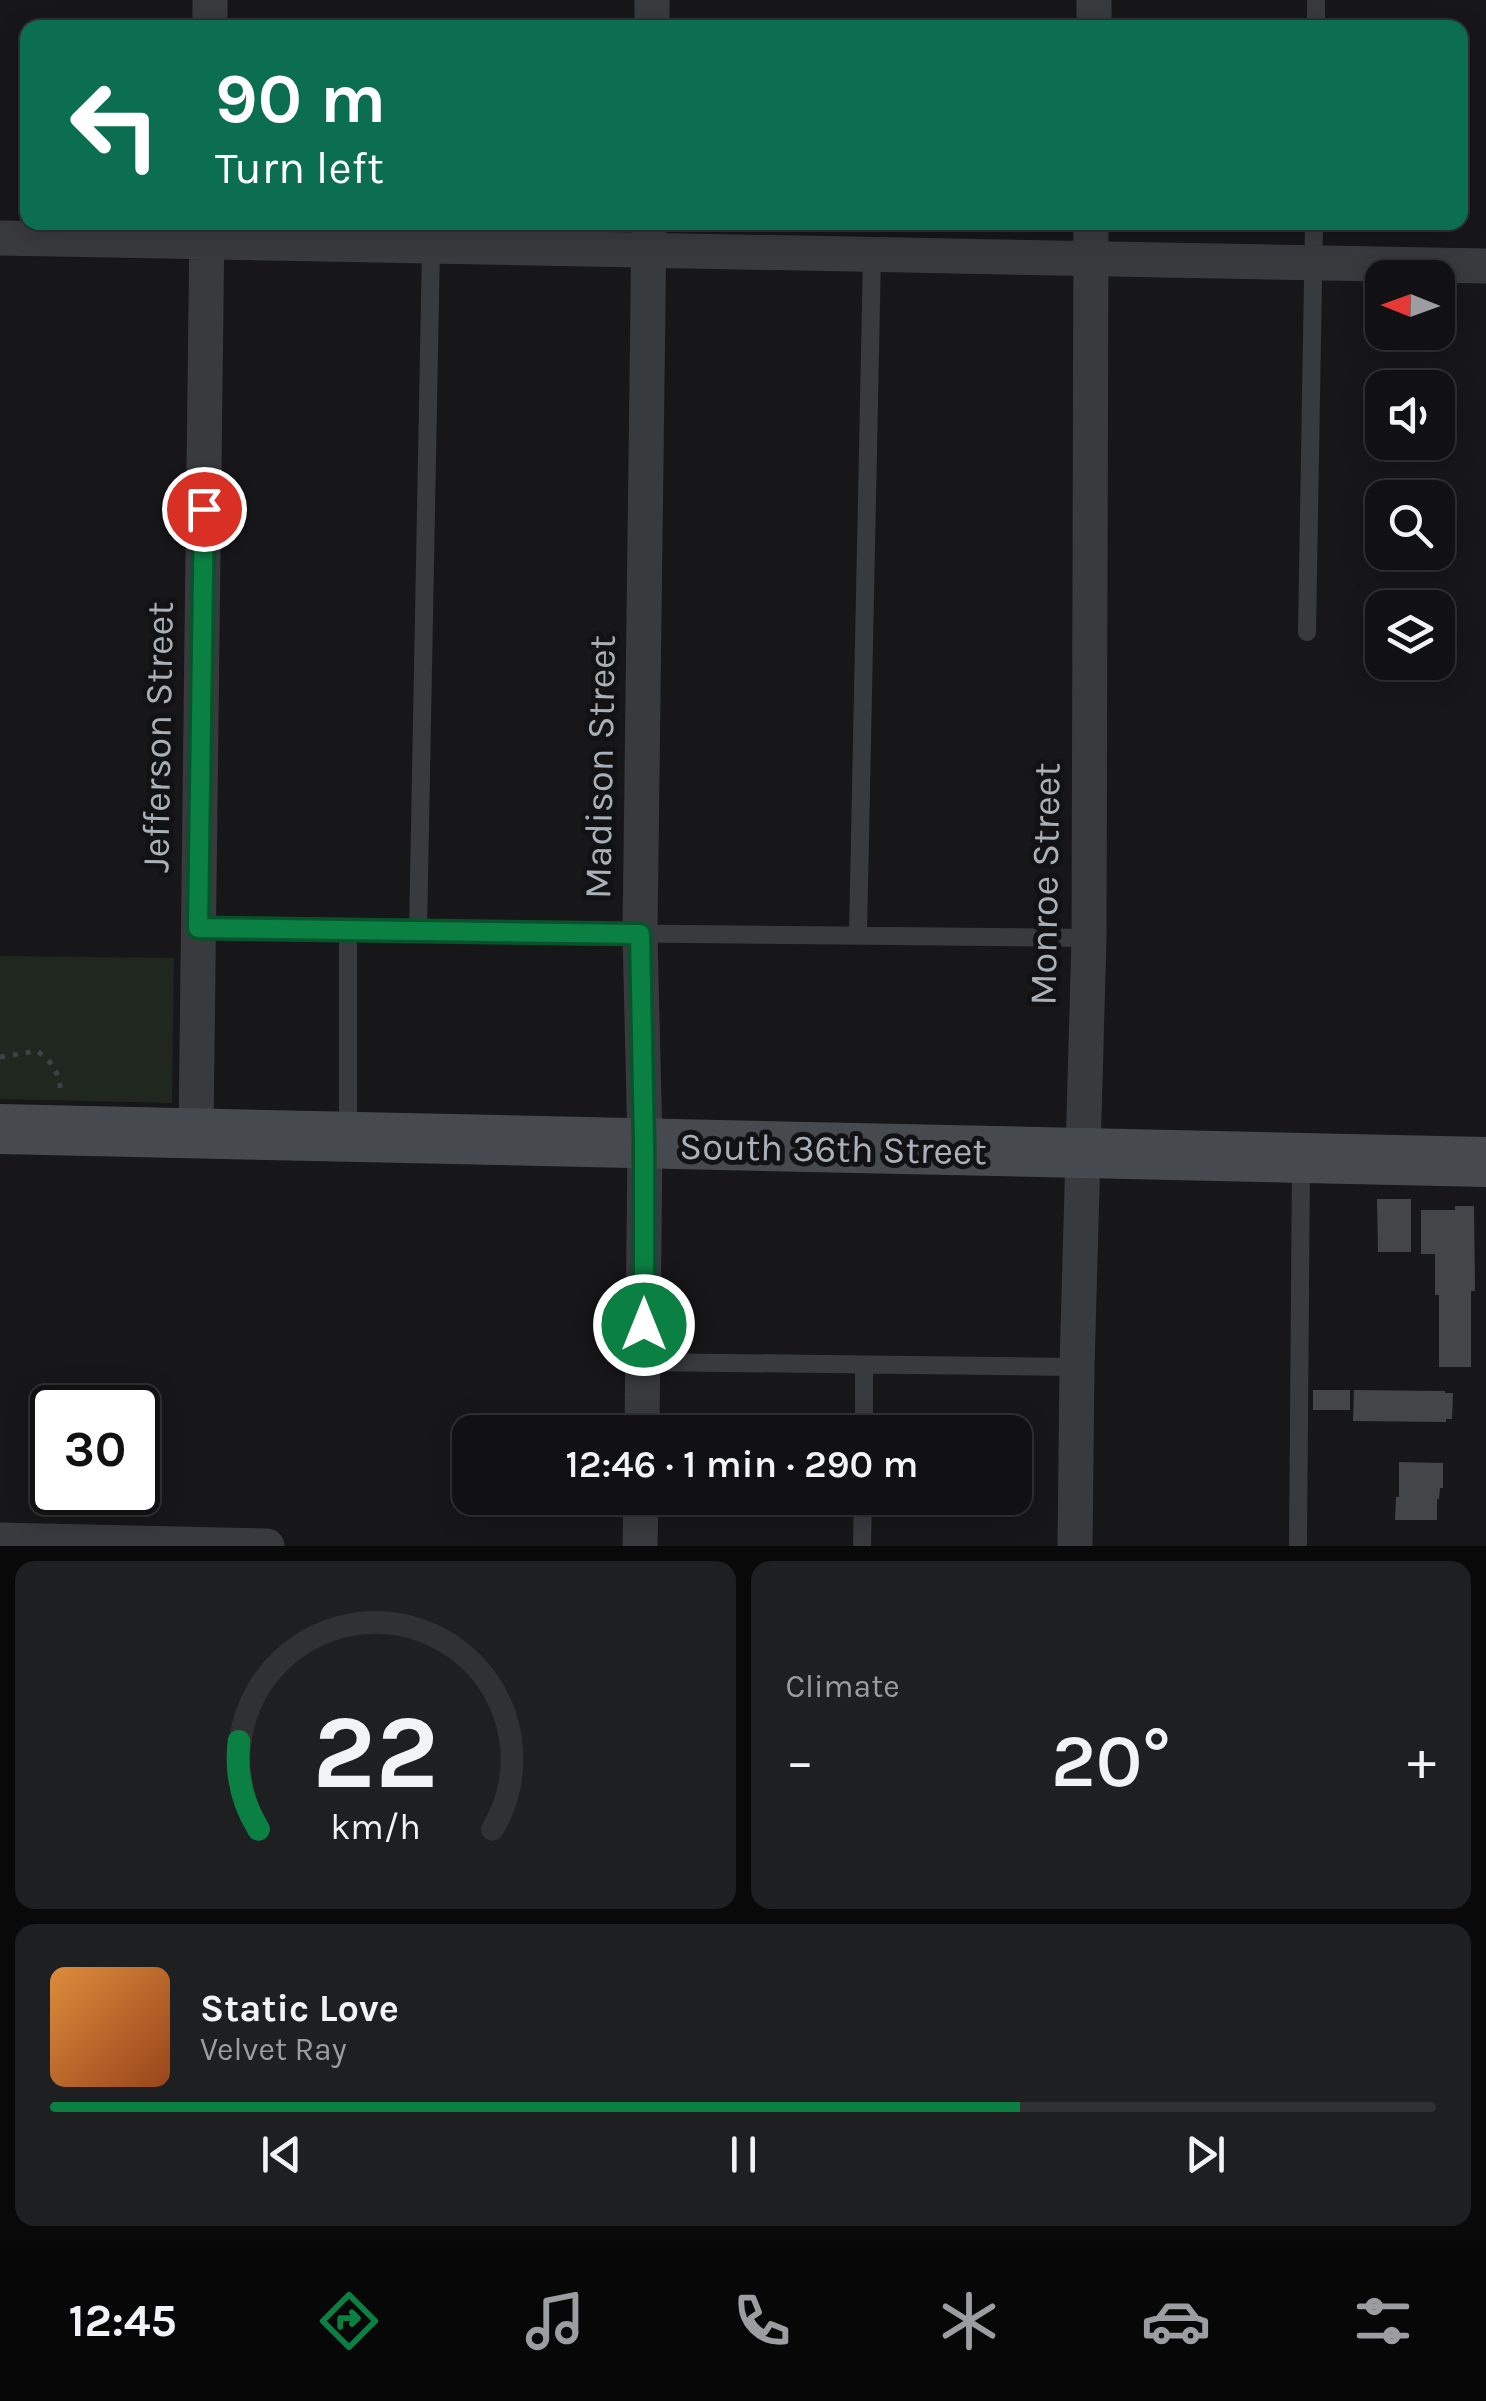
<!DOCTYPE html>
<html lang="en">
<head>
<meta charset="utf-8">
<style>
  :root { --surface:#111113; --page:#1e1f21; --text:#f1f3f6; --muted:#9c9da0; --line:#303133; --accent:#0b8043 }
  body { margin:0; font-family:Karla,sans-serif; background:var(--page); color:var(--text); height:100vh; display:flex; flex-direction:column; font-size:38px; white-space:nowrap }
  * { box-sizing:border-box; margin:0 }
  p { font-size:32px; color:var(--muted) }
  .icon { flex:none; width:55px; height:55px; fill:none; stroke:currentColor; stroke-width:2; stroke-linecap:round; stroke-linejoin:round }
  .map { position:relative; height:1546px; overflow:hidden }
  .side { display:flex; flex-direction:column; gap:15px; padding:15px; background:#09090a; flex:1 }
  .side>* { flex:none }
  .guide { position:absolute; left:20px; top:20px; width:1448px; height:210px; border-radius:20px; box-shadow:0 5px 25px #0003,0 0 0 2px var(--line); background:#0b6e4f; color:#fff; overflow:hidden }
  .needle { width:65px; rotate:271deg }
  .controls { position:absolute; left:1365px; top:260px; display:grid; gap:20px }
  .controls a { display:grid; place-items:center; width:90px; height:90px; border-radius:20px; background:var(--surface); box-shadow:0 5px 25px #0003,0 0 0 2px var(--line); font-size:50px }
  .speed { position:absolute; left:30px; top:1385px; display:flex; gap:20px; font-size:50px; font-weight:700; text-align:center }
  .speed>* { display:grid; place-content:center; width:130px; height:130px; border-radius:50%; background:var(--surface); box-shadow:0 5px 25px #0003,0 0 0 2px var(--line); line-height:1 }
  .speed .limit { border:5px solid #111; border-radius:15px; background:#fff; color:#111 }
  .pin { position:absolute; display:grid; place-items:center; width:85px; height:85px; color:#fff; margin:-42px; border:5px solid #fff; border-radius:50%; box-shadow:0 2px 10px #0007 }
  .me { position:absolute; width:110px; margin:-55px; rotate:0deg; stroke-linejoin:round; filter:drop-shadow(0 0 8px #0008) }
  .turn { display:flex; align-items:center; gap:35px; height:210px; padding:0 30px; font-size:45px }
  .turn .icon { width:130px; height:130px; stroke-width:2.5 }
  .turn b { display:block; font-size:70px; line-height:85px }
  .big { font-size:75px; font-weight:600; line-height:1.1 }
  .side .tile { flex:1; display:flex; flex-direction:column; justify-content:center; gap:15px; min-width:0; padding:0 35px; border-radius:20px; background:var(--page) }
  .side .dial { align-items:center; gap:0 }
  .dial svg { height:260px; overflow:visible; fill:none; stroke:var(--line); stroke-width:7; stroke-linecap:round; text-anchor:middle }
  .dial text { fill:var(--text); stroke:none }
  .song { display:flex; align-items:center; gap:30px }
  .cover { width:120px; height:120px; border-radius:15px; background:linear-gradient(135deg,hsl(30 70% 55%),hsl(20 70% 35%)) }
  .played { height:10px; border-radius:5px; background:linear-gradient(90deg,var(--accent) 70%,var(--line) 70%) }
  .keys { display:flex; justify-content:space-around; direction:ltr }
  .heat { display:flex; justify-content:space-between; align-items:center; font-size:55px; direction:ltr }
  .side .tiles { flex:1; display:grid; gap:15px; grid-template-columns:1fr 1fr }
  .tile:last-child { grid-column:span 2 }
  .trip { position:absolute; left:452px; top:1415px; width:580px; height:100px; border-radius:20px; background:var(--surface); box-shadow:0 5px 25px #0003,0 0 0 2px var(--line); font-weight:600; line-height:100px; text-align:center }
  .dock { display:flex; height:160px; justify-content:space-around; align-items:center; background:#070708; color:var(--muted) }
  .dock .icon { width:70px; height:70px }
  .dock .selected { color:var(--accent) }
  .dock b { font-size:45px; color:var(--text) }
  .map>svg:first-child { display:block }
</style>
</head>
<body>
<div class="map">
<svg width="1486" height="1546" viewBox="0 0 1486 1546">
  <rect width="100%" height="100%" fill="#171719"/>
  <path fill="#1f271f" d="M0 956 174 958 172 1103 0 1099Z"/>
  <path fill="#444549" d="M1377 1199H1411V1252H1378Z
    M1455 1206H1474L1475 1291H1471V1367H1439V1295H1435V1254H1421V1210H1455Z
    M1313 1390H1350V1410H1313Z
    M1354 1390 1445 1391V1393H1453L1452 1419H1446V1422L1353 1421Z
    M1399 1462 1443 1463V1488H1440L1439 1499H1437V1520H1395L1396 1497H1399Z"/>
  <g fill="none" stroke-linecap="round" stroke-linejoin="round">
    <path stroke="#3e4145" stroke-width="5" stroke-dasharray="5 8" stroke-linecap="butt" d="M0 1057 37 1051C53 1062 59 1073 61 1092"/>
    <path stroke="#383a3e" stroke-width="18" d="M1316 28V0
      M1307 632 1314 222
      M198 929 1089 938
      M418 931 431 247
      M858 935 872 255
      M348 1131V930
      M643 1362 1077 1367
      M864 1432V1365
      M862 1546 863 1498
      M1298 1546 1301 1162"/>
    <path stroke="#383a3e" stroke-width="35" d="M210 28V0
      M652 28V0
      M1094 28V0
      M0 238 1486 266
      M196 1133 207 222
      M642 1432 645 1144 640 934 649 222
      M0 1540 267 1546
      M640 1546 641 1498
      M1075 1546 1077 1367 1089 938 1091 222"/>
    <path stroke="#46494e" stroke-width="50" d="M0 1129 1486 1162"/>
  </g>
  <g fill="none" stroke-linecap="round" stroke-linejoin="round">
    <defs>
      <path id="route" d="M204 509 198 928 640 934 644 1144V1325"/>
    </defs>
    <use href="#route" stroke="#07532c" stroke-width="25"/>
    <use href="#route" stroke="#0b8043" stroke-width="18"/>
  </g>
  <g text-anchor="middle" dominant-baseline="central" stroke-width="10" stroke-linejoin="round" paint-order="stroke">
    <g font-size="38" fill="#aab0b8" stroke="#121214">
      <text transform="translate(158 737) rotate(-89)">Jefferson Street</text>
      <text transform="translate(600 767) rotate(-89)">Madison Street</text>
      <text transform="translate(1045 884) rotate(-89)">Monroe Street</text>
      <text transform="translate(833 1149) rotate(1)">South 36th Street</text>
    </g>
  </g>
</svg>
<div class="controls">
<a><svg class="needle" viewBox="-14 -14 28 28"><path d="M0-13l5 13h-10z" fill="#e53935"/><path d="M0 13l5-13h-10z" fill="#9c9da0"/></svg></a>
<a><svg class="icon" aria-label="sound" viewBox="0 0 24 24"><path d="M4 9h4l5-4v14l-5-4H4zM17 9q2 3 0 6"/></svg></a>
<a><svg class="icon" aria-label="search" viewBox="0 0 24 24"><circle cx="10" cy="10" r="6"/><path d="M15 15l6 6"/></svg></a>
<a><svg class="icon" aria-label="layers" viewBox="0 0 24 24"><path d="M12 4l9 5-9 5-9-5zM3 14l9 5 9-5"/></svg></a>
</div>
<div class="speed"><div class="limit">30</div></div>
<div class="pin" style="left:204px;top:509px;background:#d93025"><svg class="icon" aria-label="arrive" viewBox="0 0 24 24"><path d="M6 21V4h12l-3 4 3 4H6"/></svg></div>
<svg class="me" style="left:644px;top:1325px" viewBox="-20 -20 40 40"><circle r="17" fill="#0b8043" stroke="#fff" stroke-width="3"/><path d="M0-11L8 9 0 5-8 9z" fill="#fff"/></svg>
<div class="trip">12:46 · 1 min · 290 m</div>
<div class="guide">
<div class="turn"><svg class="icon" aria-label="left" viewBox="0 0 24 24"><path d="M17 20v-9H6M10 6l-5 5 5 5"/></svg><div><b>90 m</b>Turn left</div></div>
</div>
</div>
<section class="side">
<div class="tiles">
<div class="tile dial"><svg viewBox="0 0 100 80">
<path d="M14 69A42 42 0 1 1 86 69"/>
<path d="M14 69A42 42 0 0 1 8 42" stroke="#0b8043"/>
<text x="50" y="56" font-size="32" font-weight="700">22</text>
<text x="50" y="72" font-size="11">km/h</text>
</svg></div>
<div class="tile"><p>Climate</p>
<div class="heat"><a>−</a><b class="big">20°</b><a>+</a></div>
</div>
<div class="tile">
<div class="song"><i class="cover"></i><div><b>Static Love</b><p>Velvet Ray</p></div></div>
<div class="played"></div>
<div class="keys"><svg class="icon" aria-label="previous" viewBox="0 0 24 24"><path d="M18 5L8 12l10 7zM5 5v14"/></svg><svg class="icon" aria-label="pause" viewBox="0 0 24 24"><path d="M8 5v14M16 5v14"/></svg><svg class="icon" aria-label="next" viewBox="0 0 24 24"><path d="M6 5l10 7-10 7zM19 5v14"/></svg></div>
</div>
</div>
</section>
<nav class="dock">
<b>12:45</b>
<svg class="icon selected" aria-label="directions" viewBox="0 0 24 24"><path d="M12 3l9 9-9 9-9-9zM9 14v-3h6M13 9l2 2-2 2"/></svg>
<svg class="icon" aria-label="music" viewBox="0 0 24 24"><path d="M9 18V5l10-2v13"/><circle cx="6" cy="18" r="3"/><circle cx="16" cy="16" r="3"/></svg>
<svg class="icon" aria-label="phone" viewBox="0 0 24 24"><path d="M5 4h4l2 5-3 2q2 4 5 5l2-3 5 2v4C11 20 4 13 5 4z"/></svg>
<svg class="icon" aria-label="climate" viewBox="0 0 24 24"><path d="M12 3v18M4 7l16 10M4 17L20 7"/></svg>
<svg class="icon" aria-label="car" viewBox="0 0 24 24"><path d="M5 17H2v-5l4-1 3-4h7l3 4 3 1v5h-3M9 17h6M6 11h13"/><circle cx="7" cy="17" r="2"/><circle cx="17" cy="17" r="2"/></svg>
<svg class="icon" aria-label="filters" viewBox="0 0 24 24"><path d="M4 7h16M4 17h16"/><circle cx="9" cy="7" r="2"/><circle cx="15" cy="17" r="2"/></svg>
</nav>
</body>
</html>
